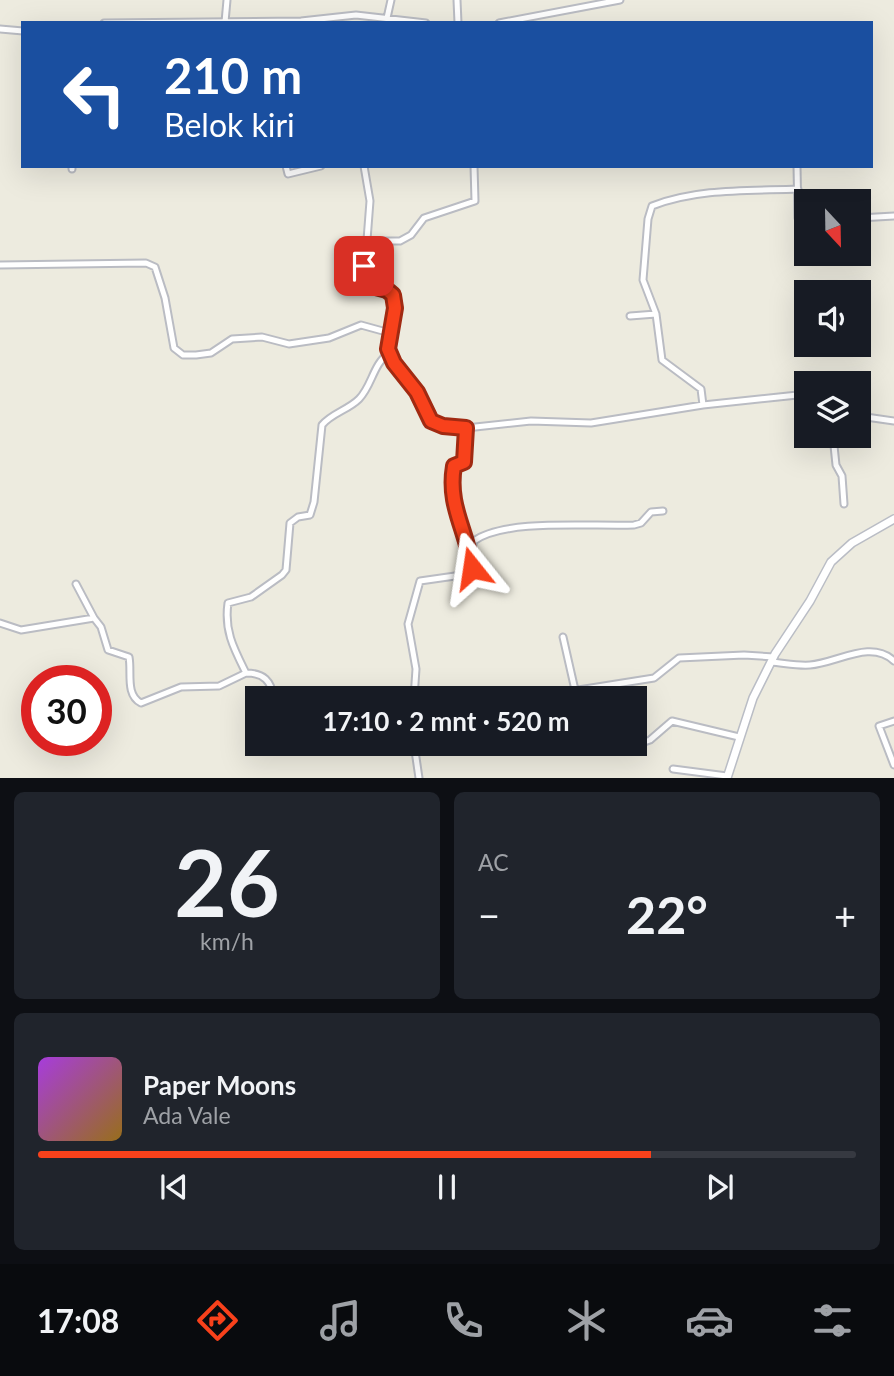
<!DOCTYPE html>
<html lang="id">
<head>
<meta charset="utf-8">
<style>
  :root { --surface:#171b24; --page:#20242c; --text:#f1f3f6; --muted:#9ea1a6; --line:#363941; --accent:#f8411b }
  body { margin:0; font-family:Lato,sans-serif; background:var(--page); color:var(--text); height:100vh; display:flex; flex-direction:column; font-size:26px; white-space:nowrap }
  * { box-sizing:border-box; margin:0 }
  p { font-size:23px; color:var(--muted) }
  .icon { flex:none; width:38px; height:38px; fill:none; stroke:currentColor; stroke-width:2; stroke-linecap:round; stroke-linejoin:round }
  .map { position:relative; height:778px; overflow:hidden }
  .drawer { display:flex; flex-direction:column; gap:14px; padding:14px; background:#0d0f14; flex:1 }
  .drawer>* { flex:none }
  .banner { position:absolute; left:21px; top:21px; width:852px; height:147px; border-radius:0px; box-shadow:0 7px 28px #0002; background:#1a4fa0; color:#fff; overflow:hidden }
  .needle { width:46px; rotate:158deg }
  .fabs { position:absolute; left:794px; top:189px; display:grid; gap:14px }
  .fabs a { display:grid; place-items:center; width:77px; height:77px; border-radius:0px; background:var(--surface); box-shadow:0 7px 28px #0002; font-size:35px }
  .speed { position:absolute; left:21px; top:665px; display:flex; gap:14px; font-size:35px; font-weight:700; text-align:center }
  .speed>* { display:grid; place-content:center; width:91px; height:91px; border-radius:50%; background:var(--surface); box-shadow:0 7px 28px #0002; line-height:1 }
  .speed .limit { border:10px solid #d22; background:#fff; color:#111 }
  .pin { position:absolute; display:grid; place-items:center; width:60px; height:60px; color:#fff; margin:-30px; border-radius:14px; box-shadow:0 4px 10px #0006 }
  .me { position:absolute; width:77px; margin:-38px; rotate:345deg; stroke-linejoin:round; filter:drop-shadow(0 0 5px #0008) }
  .turn { display:flex; align-items:center; gap:24px; height:147px; padding:0 28px; font-size:32px }
  .turn .icon { width:91px; height:91px; stroke-width:2.5 }
  .turn b { display:block; font-size:49px; line-height:60px }
  .big { font-size:52px; font-weight:700; line-height:1.1 }
  .drawer .tile { flex:1; display:flex; flex-direction:column; justify-content:center; gap:10px; min-width:0; padding:0 24px; border-radius:10px; background:var(--page) }
  .drawer .dial { align-items:center; gap:0 }
  .dial b { font-size:91px; line-height:1 }
  .song { display:flex; align-items:center; gap:21px }
  .cover { width:84px; height:84px; border-radius:10px; background:linear-gradient(135deg,hsl(280 70% 55%),hsl(40 70% 35%)) }
  .played { height:7px; border-radius:4px; background:linear-gradient(90deg,var(--accent) 75%,var(--line) 75%) }
  .keys { display:flex; justify-content:space-around; direction:ltr }
  .heat { display:flex; justify-content:space-between; align-items:center; font-size:38px; direction:ltr }
  .drawer .tiles { flex:1; display:grid; gap:14px; grid-template-columns:1fr 1fr }
  .tile:last-child { grid-column:span 2 }
  .trip { position:absolute; left:245px; top:686px; width:402px; height:70px; border-radius:0px; background:var(--surface); box-shadow:0 7px 28px #0002; font-weight:700; line-height:70px; text-align:center }
  .dock { display:flex; height:112px; justify-content:space-around; align-items:center; background:#090b0e; color:var(--muted) }
  .dock .icon { width:49px; height:49px }
  .dock .current { color:var(--accent) }
  .dock b { font-size:32px; color:var(--text) }
  .map>svg:first-child { display:block }
</style>
</head>
<body>
<div class="map">
<svg width="894" height="778" viewBox="0 0 894 778">
  <rect width="100%" height="100%" fill="#edebdf"/>
  <g fill="none" stroke-linecap="round" stroke-linejoin="round">
    <defs>
      <path id="street" d="M457 0 458 23
        M387 18 391 0
        M225 22 227 0
        M104 23 301 21 356 15 426 23
        M499 23 620 0
        M0 29 23 31
        M72 166V169
        M286 166 288 174 321 166
        M364 166 370 201 364 279 369 286C422 299 380 322 389 353L417 392 431 420 443 426 466 428
        M797 166 798 218 802 224H807
        M859 218 894 216
        M366 241H400L411 235 424 218 475 201 474 166
        M0 265 146 263 155 267 165 298 174 348 183 355H196L211 353 232 339 262 337 289 344 329 338 361 325 390 333
        M630 316 656 314
        M703 405 701 389 662 360 656 314 643 280 648 219 652 206C697 188 751 191 798 189
        M859 416 894 421
        M833 436 836 465 842 476 844 504
        M471 557C462 523 448 503 454 465L464 462 466 428 531 421 591 423 703 405 807 394
        M76 584 94 618
        M0 623 21 630 94 618 101 627 108 650 129 657C132 672 125 695 141 703L181 687 219 686 246 673
        M563 637 575 690
        M771 662C784 663 797 666 810 665 837 663 871 639 894 661
        M274 698C271 681 264 673 246 673 234 649 224 631 228 603L251 597 282 575 286 570 290 523 298 517 310 515 314 502 322 425C332 413 348 410 359 399 372 386 373 364 389 353
        M414 698 416 669 408 624 420 581 469 574C475 566 470 552 474 541 505 518 595 527 634 525L641 523 651 512 663 511
        M528 698 654 678 679 658 744 655 774 657
        M894 721 879 726 894 765
        M414 744 419 778
        M633 746 650 740 672 721 739 737
        M673 769 727 776"/>
      <path id="secondary" d="M727 778 753 698 775 654 810 601 831 562 852 543 894 519"/>
    </defs>
    <use href="#street" stroke="#babcc3" stroke-width="9"/>
    <use href="#secondary" stroke="#babdc5" stroke-width="10"/>
    <use href="#street" stroke="#fff" stroke-width="5"/>
    <use href="#secondary" stroke="#fff" stroke-width="7"/>
  </g>
  <g fill="none" stroke-linecap="round" stroke-linejoin="round">
    <defs>
      <path id="route" d="M364 266V279L368 285 387 290 393 295 395 308 388 349 394 363 417 392 431 421 443 426 466 428 464 462 454 466C447 506 467 530 472 568"/>
    </defs>
    <use href="#route" stroke="#a12a12" stroke-width="18"/>
    <use href="#route" stroke="#f8411b" stroke-width="12"/>
  </g>
</svg>
<div class="fabs">
<a><svg class="needle" viewBox="-14 -14 28 28"><path d="M0-13l5 13h-10z" fill="#e53935"/><path d="M0 13l5-13h-10z" fill="#9ea1a6"/></svg></a>
<a><svg class="icon" aria-label="sound" viewBox="0 0 24 24"><path d="M4 9h4l5-4v14l-5-4H4zM17 9q2 3 0 6"/></svg></a>
<a><svg class="icon" aria-label="layers" viewBox="0 0 24 24"><path d="M12 4l9 5-9 5-9-5zM3 14l9 5 9-5"/></svg></a>
</div>
<div class="speed"><div class="limit">30</div></div>
<div class="pin" style="left:364px;top:266px;background:#d93025"><svg class="icon" aria-label="arrive" viewBox="0 0 24 24"><path d="M6 21V4h12l-3 4 3 4H6"/></svg></div>
<svg class="me" style="left:472px;top:568px" viewBox="-20 -20 40 40"><path d="M0-17L14 15 0 8-14 15z" fill="#f8411b" stroke="#fff" stroke-width="4"/></svg>
<div class="trip">17:10 · 2 mnt · 520 m</div>
<div class="banner">
<div class="turn"><svg class="icon" aria-label="left" viewBox="0 0 24 24"><path d="M17 20v-9H6M10 6l-5 5 5 5"/></svg><div><b>210 m</b>Belok kiri</div></div>
</div>
</div>
<section class="drawer">
<div class="tiles">
<div class="tile dial"><b>26</b><p>km/h</p></div>
<div class="tile"><p>AC</p>
<div class="heat"><a>−</a><b class="big">22°</b><a>+</a></div>
</div>
<div class="tile">
<div class="song"><i class="cover"></i><div><b>Paper Moons</b><p>Ada Vale</p></div></div>
<div class="played"></div>
<div class="keys"><svg class="icon" aria-label="previous" viewBox="0 0 24 24"><path d="M18 5L8 12l10 7zM5 5v14"/></svg><svg class="icon" aria-label="pause" viewBox="0 0 24 24"><path d="M8 5v14M16 5v14"/></svg><svg class="icon" aria-label="next" viewBox="0 0 24 24"><path d="M6 5l10 7-10 7zM19 5v14"/></svg></div>
</div>
</div>
</section>
<nav class="dock">
<b>17:08</b>
<svg class="icon current" aria-label="directions" viewBox="0 0 24 24"><path d="M12 3l9 9-9 9-9-9zM9 14v-3h6M13 9l2 2-2 2"/></svg>
<svg class="icon" aria-label="music" viewBox="0 0 24 24"><path d="M9 18V5l10-2v13"/><circle cx="6" cy="18" r="3"/><circle cx="16" cy="16" r="3"/></svg>
<svg class="icon" aria-label="phone" viewBox="0 0 24 24"><path d="M5 4h4l2 5-3 2q2 4 5 5l2-3 5 2v4C11 20 4 13 5 4z"/></svg>
<svg class="icon" aria-label="climate" viewBox="0 0 24 24"><path d="M12 3v18M4 7l16 10M4 17L20 7"/></svg>
<svg class="icon" aria-label="car" viewBox="0 0 24 24"><path d="M5 17H2v-5l4-1 3-4h7l3 4 3 1v5h-3M9 17h6M6 11h13"/><circle cx="7" cy="17" r="2"/><circle cx="17" cy="17" r="2"/></svg>
<svg class="icon" aria-label="filters" viewBox="0 0 24 24"><path d="M4 7h16M4 17h16"/><circle cx="9" cy="7" r="2"/><circle cx="15" cy="17" r="2"/></svg>
</nav>
</body>
</html>
